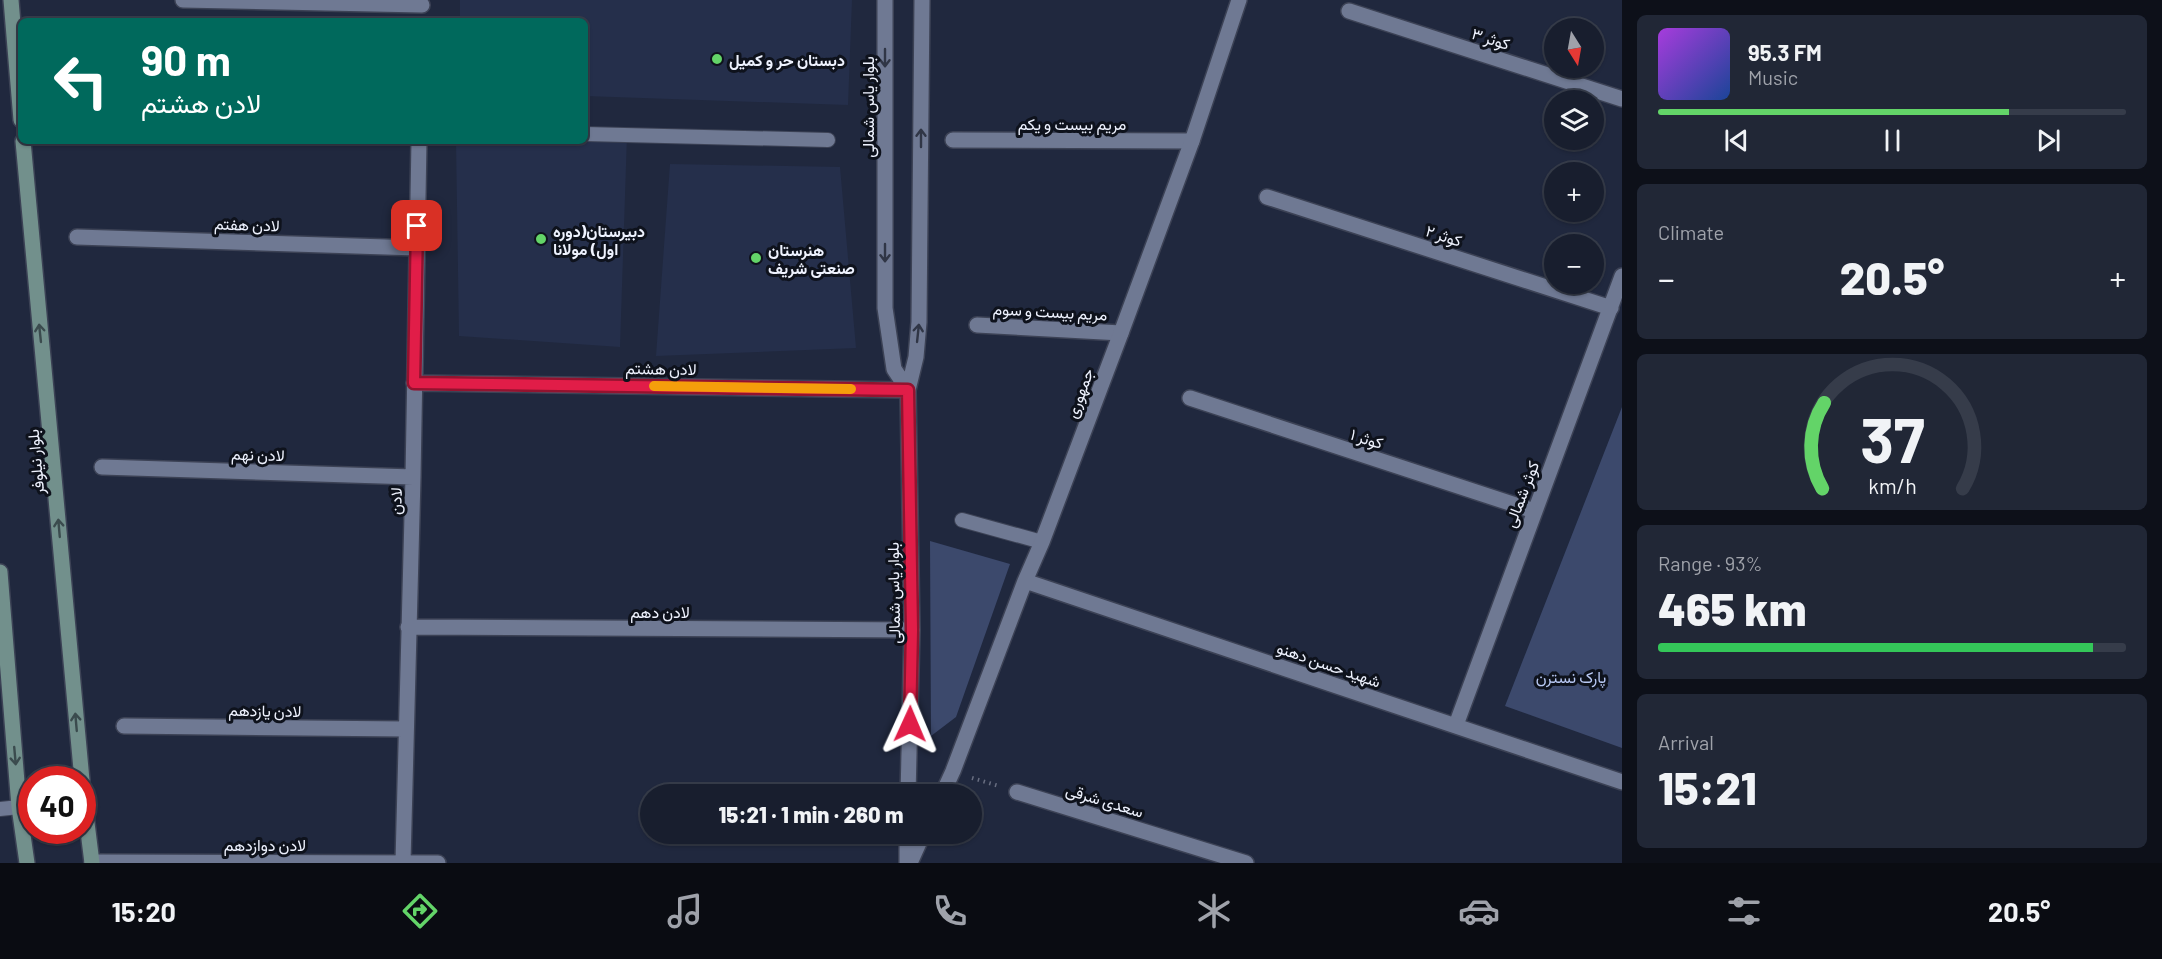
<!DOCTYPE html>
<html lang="en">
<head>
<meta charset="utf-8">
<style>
  :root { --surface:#181e2e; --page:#212736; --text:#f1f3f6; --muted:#9fa2aa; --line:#363c4a; --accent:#63d468 }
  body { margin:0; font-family:Barlow,Vazirmatn,sans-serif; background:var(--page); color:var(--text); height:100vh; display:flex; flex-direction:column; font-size:22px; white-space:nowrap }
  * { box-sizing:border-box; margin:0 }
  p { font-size:20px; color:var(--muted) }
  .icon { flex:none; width:33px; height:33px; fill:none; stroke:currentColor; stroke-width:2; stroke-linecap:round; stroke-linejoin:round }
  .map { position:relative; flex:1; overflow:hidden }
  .sheet { display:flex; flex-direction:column; gap:15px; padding:15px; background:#0d1019; width:540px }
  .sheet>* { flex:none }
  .hud { position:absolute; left:18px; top:18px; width:570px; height:126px; border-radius:9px; box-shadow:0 2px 4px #0004,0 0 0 2px var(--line); background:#00695c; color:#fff; overflow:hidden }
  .needle { width:39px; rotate:169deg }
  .fabs { position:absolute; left:1544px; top:18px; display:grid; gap:12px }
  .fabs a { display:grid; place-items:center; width:60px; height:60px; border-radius:50%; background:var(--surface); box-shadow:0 2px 4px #0004,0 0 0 2px var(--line); font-size:30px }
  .speed { position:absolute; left:18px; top:766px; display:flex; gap:12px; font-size:30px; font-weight:700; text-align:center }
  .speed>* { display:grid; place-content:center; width:78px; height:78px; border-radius:50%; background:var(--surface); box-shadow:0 2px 4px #0004,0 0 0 2px var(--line); line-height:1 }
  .speed .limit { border:9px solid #d22; background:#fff; color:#111 }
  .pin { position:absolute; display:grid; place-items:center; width:51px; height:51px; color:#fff; margin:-26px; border-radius:12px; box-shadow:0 3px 9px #0006 }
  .me { position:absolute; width:66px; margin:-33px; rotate:1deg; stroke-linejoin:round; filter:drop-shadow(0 0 4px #0008) }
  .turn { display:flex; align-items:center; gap:21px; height:126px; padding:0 24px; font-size:27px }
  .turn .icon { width:78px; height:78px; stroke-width:2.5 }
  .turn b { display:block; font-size:42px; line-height:51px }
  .big { font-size:45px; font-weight:800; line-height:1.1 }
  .sheet .tile { flex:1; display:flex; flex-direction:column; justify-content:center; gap:9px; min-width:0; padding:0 21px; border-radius:9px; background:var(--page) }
  .sheet .dial { align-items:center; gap:0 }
  .dial svg { height:156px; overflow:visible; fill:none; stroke:var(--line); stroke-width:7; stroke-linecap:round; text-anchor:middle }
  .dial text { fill:var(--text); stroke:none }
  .song { display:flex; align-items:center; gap:18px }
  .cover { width:72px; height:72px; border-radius:9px; background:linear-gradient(135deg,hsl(280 70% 55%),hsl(220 70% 35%)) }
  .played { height:6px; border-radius:3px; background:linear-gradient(90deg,var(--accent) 75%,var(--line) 75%) }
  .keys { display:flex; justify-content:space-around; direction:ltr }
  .heat { display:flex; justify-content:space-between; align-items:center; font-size:33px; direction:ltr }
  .charge { height:9px; border-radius:4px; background:linear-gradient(90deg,#34c759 93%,var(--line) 0) }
  .trip { position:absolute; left:640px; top:784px; width:342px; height:60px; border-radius:30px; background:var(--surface); box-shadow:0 2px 4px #0004,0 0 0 2px var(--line); font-weight:800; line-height:60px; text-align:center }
  .menu { display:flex; height:96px; justify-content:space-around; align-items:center; background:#0a0c12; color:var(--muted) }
  .menu .icon { width:42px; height:42px }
  .menu .on { color:var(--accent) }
  .menu b { font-size:27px; color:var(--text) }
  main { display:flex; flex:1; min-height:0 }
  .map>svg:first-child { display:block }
</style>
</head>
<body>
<main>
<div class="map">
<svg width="1622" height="863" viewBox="0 0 1622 863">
  <rect width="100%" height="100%" fill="#20283e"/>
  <path fill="#252f4b" d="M460 0H852L848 105 585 96V21H460Z
    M585 134 627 135 620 347 459 336 456 141H585Z
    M670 164 840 167 856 348 656 356Z"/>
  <path fill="#3c496c" d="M1622 407V748L1505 706Z
    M930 541 1010 564 956 717 931 736Z"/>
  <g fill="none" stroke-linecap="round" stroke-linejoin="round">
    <defs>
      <path id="service" d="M585 134 828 140
        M962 520 1042 542
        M0 809 19 807"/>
      <path id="minor" d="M183 0 422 5
        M1349 11 1622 99
        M953 140 1192 141
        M1267 197 1611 308
        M77 237 417 248
        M977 325 1121 333
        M414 383 908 390
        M1190 398 1534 511
        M102 467 413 477
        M408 627 912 630
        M1456 725 1622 276
        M124 726 405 729
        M1017 792 1246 863
        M92 862 438 863
        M403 862 413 477 419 141"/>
      <path id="tertiary" d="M885 0V308L894 369 908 390
        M1025 581 1622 782
        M908 795 912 630 908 390 916 357 919 322 922 0
        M942 795 953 771 1025 581 1042 542 1121 333 1192 141 1239 0
        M907 863V834
        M910 863 923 834"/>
      <path id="secondary" d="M11 0 21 120
        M23 141 82 780
        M0 572 19 807 27 863
        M82 783 92 863"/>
    </defs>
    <use href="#service" stroke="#3c4255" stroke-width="16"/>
    <use href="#minor" stroke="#3c4255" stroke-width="18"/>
    <use href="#tertiary" stroke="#3c4255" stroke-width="18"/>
    <use href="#secondary" stroke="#3c4255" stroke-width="18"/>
    <path stroke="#686e81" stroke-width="4" stroke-dasharray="1.5 4.5" stroke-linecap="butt" d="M972 778 999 786"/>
    <use href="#service" stroke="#6f7993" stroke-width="14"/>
    <use href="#minor" stroke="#6f7993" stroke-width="15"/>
    <use href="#tertiary" stroke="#6f7993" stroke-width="15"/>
    <use href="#secondary" stroke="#72908c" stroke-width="15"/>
  </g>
  <defs><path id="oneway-shaft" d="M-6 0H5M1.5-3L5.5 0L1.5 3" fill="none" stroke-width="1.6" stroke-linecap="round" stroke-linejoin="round" transform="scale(1.5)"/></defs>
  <g stroke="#303646">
    <use href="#oneway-shaft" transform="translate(885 58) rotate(90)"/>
    <use href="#oneway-shaft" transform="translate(921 138) rotate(-90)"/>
    <use href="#oneway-shaft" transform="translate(885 253) rotate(90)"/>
    <use href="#oneway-shaft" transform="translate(918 333) rotate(-84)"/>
  </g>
  <g stroke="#3b4b4e">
    <use href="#oneway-shaft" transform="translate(40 333) rotate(-96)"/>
    <use href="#oneway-shaft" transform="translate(59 528) rotate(-95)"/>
    <use href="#oneway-shaft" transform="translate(76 722) rotate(-95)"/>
    <use href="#oneway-shaft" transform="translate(15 756) rotate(85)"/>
  </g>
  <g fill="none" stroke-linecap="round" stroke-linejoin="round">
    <defs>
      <path id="route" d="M417 226 414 383 908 390 912 630 910 724"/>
    </defs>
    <use href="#route" stroke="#92132f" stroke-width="15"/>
    <use href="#route" stroke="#e11d48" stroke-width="10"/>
    <path stroke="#f59e0b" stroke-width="10" d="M654 386 851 389"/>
  </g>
  <g fill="#63d468" stroke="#0e121c" stroke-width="2">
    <circle cx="717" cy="59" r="6"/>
    <circle cx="541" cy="239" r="6"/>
    <circle cx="756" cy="258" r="6"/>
  </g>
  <g text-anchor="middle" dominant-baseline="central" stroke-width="6" stroke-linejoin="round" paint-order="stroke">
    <g font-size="16" fill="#eef2fe" stroke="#0e121c">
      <text transform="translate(1491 38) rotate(18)">کوثر ۳</text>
      <text transform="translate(867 107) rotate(-90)">بلوار یاس شمالی</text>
      <text x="1072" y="123">مریم بیست و یکم</text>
      <text transform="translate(247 224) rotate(2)">لادن هفتم</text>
      <text transform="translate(1444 235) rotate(18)">کوثر ۲</text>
      <text transform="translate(1050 311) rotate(3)">مریم بیست و سوم</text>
      <text transform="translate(661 368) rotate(1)">لادن هشتم</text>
      <text transform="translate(1079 393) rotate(-70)">جمهوری</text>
      <text transform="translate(1367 438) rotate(18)">کوثر ۱</text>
      <text transform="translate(258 454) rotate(2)">لادن نهم</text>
      <text transform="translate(35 462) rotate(-95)">بلوار نیلوفر</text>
      <text transform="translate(1521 494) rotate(-69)">کوثر شمالی</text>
      <text transform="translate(395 501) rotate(-88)">لادن</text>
      <text transform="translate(893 593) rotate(-91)">بلوار یاس شمالی</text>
      <text x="660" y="611">لادن دهم</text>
      <text transform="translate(1329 664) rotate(19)">شهید حسن دهنو</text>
      <text transform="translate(265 710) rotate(1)">لادن یازدهم</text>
      <text transform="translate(1105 800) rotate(17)">سعدی شرقی</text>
      <text x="265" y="844">لادن دوازدهم</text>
    </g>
    <g font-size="16" font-weight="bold" fill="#eef2fe" stroke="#0e121c" text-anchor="start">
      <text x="729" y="59">دبستان حر و کمیل</text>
      <text x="553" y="230">دبیرستان(دوره<tspan x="553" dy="18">اول) مولانا</tspan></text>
      <text x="768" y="249">هنرستان<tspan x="768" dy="18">صنعتی شریف</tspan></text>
    </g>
    <g font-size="16" fill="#b8c8f3" stroke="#0e121c">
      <text x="1571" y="676">پارک نسترن</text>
    </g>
  </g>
</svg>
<div class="fabs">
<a><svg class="needle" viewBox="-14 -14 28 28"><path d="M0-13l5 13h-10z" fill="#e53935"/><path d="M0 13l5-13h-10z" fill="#9fa2aa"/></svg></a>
<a><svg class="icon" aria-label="layers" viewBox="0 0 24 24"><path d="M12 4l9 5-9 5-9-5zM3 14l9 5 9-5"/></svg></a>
<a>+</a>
<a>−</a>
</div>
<div class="speed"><div class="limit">40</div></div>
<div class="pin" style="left:417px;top:226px;background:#d93025"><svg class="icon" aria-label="arrive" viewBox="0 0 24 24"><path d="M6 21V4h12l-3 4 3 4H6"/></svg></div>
<svg class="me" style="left:910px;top:724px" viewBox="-20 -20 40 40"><path d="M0-17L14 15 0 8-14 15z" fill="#e11d48" stroke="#fff" stroke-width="4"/></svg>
<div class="trip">15:21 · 1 min · 260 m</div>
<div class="hud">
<div class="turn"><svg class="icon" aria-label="left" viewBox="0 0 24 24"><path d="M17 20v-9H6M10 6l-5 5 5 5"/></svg><div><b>90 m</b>لادن هشتم</div></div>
</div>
</div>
<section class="sheet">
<div class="tile">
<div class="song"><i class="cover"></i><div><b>95.3 FM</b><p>Music</p></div></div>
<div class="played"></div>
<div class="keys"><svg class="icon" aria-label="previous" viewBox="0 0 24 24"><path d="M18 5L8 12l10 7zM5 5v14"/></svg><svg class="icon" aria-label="pause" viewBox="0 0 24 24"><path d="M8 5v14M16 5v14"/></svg><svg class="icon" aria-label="next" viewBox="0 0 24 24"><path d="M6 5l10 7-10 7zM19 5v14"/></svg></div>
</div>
<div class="tile"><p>Climate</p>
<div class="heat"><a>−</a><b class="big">20.5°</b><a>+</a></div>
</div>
<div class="tile dial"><svg viewBox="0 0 100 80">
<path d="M14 69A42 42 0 1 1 86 69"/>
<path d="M14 69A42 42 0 0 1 15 25" stroke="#63d468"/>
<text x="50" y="56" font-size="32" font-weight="700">37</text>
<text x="50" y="72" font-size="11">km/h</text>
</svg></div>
<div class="tile"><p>Range · 93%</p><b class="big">465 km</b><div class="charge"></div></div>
<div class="tile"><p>Arrival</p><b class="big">15:21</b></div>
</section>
</main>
<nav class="menu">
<b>15:20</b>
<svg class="icon on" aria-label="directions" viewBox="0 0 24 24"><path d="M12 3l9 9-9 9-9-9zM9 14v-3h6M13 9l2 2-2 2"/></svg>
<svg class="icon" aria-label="music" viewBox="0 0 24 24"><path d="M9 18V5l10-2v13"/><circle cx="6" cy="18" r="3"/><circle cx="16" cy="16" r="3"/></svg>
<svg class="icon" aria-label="phone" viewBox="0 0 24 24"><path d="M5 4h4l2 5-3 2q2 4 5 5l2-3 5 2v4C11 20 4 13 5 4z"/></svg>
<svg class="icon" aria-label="climate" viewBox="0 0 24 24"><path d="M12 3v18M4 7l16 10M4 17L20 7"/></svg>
<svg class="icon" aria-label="car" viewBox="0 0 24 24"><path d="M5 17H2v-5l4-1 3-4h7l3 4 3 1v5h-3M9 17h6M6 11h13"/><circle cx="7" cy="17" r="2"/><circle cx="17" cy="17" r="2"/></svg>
<svg class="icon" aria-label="filters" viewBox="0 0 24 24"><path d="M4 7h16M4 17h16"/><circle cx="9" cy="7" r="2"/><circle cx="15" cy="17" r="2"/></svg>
<b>20.5°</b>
</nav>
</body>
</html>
